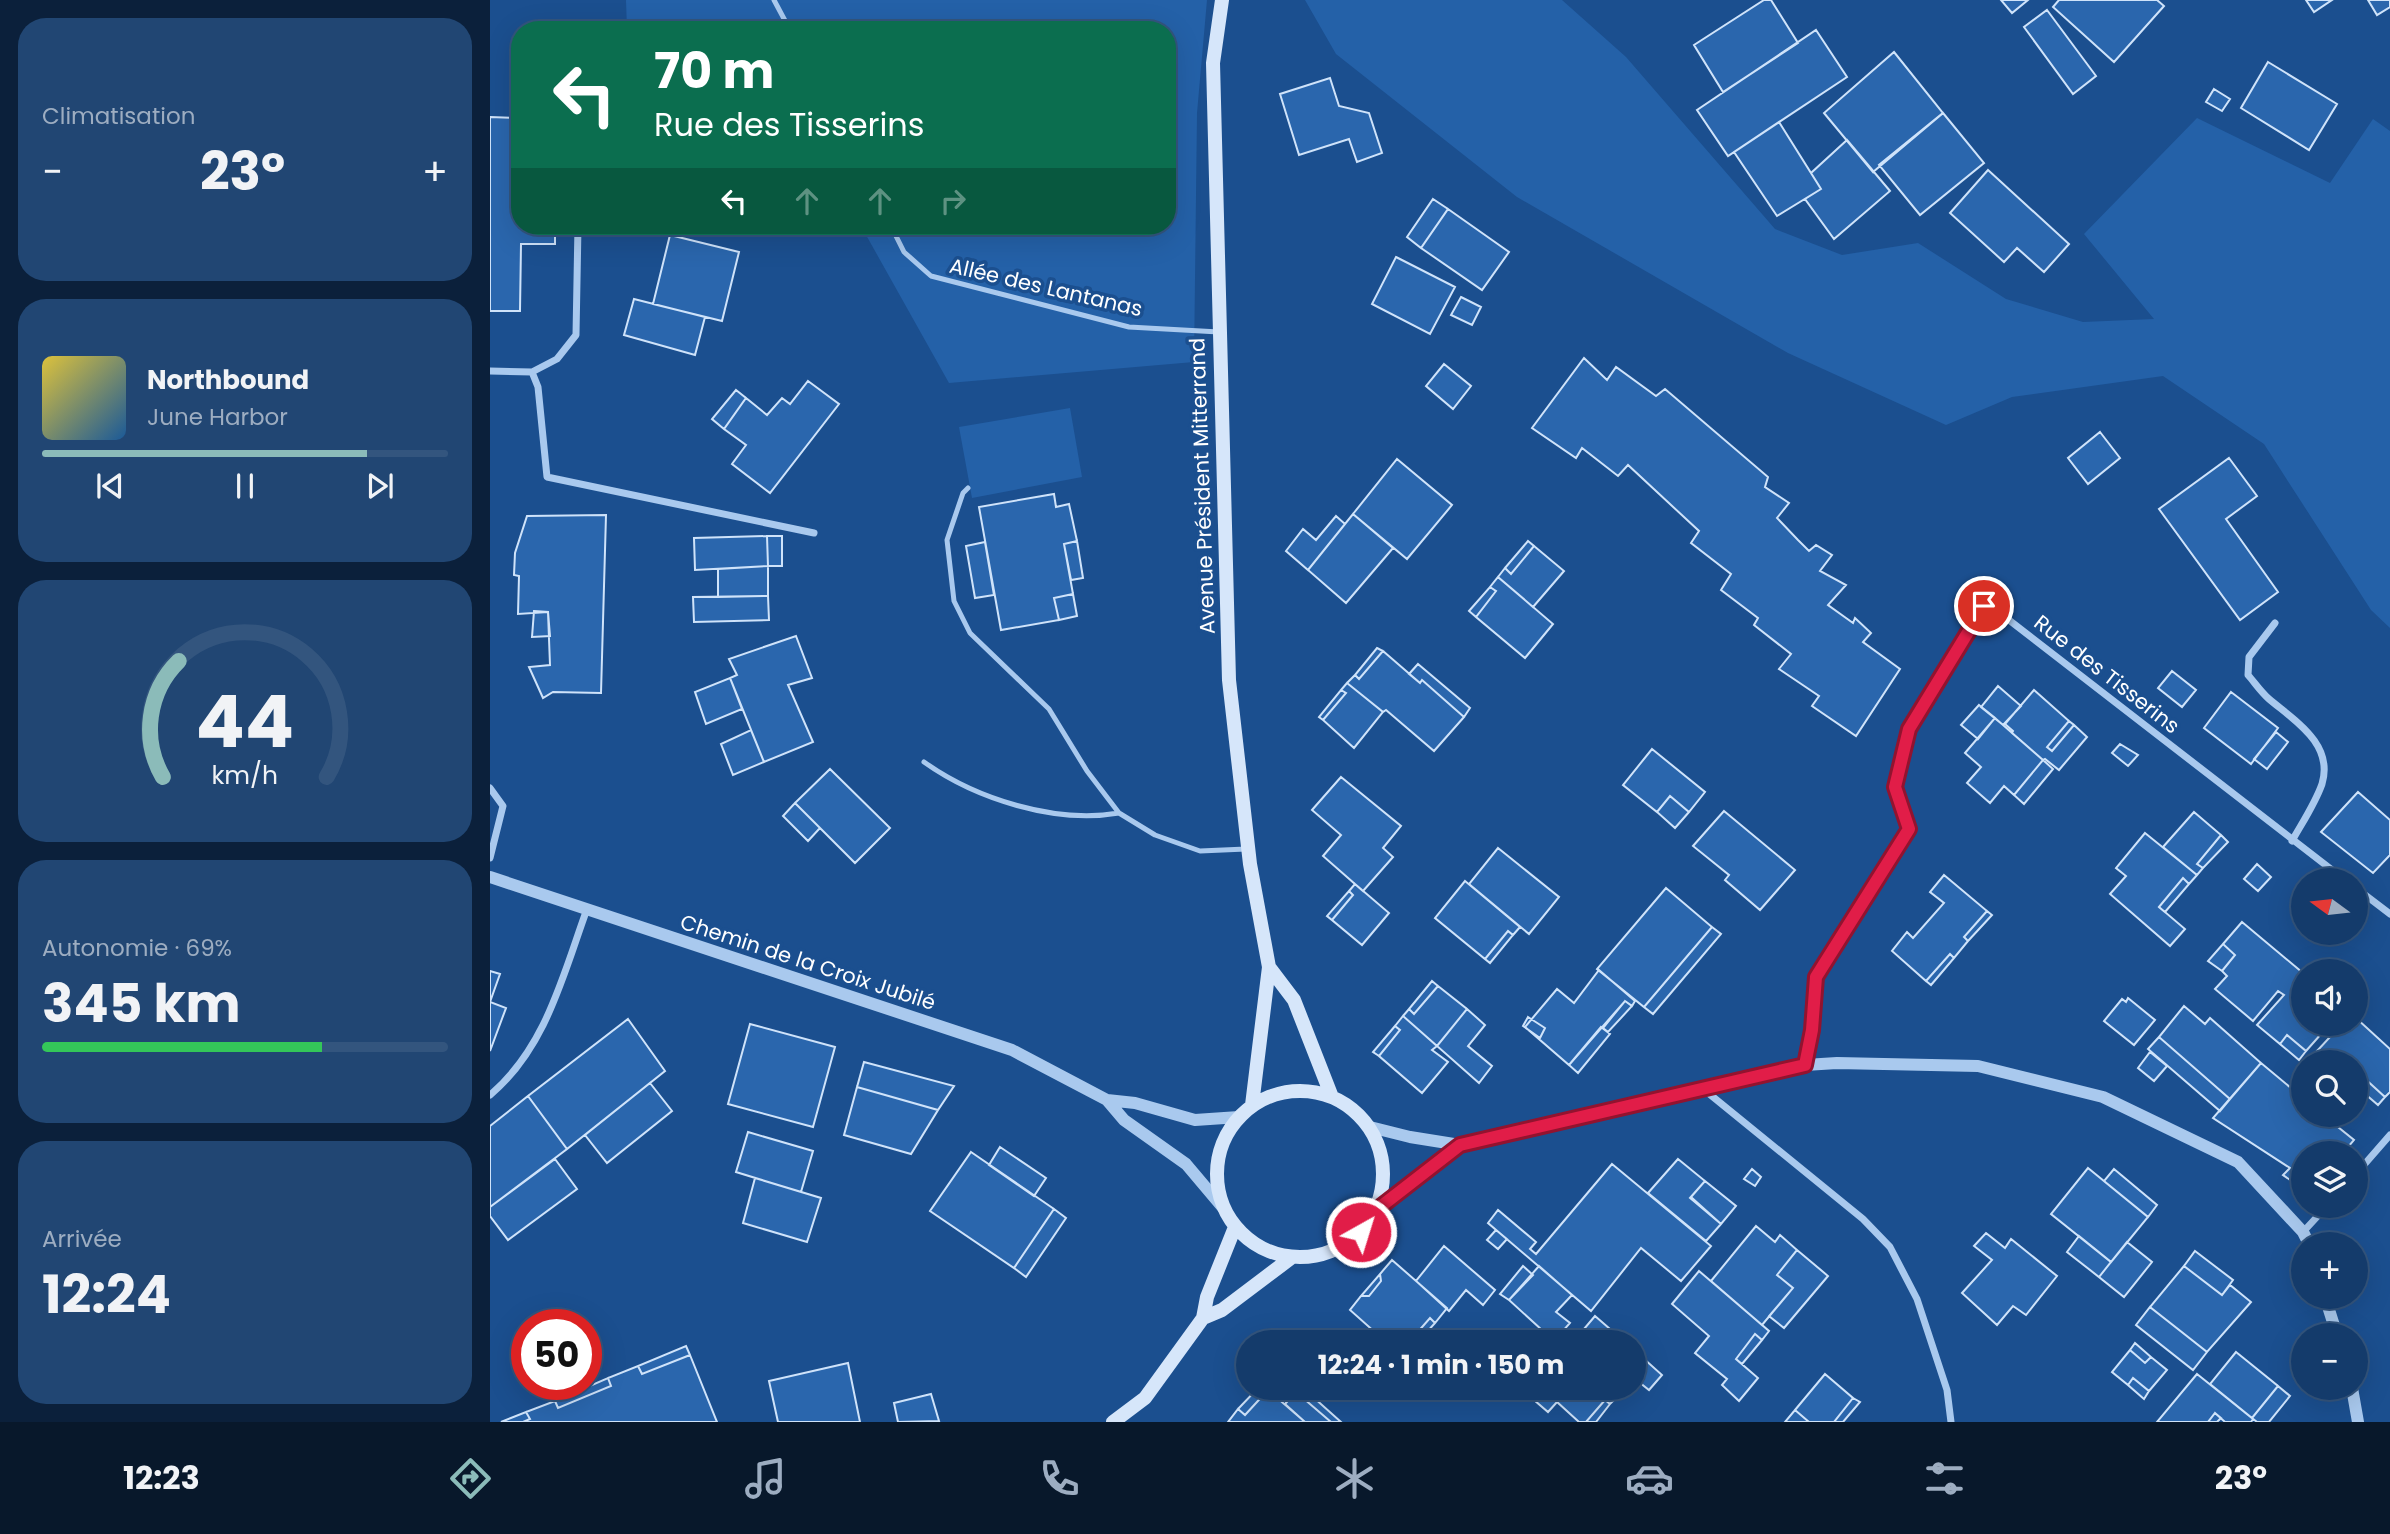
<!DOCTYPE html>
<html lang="fr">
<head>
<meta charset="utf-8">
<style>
  :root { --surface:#143b6b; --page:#214673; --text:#f1f3f6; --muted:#9dadc1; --line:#33557e; --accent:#8bbbb9 }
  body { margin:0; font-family:Poppins,sans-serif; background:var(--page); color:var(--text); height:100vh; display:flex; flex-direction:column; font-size:26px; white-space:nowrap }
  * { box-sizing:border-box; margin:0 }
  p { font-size:23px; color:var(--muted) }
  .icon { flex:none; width:38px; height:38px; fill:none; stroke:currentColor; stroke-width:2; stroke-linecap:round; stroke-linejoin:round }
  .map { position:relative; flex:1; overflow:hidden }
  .sheet { display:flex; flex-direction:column; gap:18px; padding:18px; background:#0b203b; width:490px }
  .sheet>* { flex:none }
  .banner { position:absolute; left:21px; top:21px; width:665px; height:214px; border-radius:28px; box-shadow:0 7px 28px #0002,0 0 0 2px var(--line); background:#0b6e4f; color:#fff; overflow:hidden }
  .needle { width:46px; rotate:285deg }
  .tools { position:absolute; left:1801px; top:868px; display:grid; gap:14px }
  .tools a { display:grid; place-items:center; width:77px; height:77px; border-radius:50%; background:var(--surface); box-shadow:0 7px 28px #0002,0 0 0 2px var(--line); font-size:35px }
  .speed { position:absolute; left:21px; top:1309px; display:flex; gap:14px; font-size:35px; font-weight:700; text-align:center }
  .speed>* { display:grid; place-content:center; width:91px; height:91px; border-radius:50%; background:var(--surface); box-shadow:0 7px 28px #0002,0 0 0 2px var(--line); line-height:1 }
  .speed .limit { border:10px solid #d22; background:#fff; color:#111 }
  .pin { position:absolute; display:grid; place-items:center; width:60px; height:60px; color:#fff; margin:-30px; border:4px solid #fff; border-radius:50%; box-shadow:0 2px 7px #0007 }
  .me { position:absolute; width:77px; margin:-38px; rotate:39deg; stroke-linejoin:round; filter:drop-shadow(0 0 5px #0008) }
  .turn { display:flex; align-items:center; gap:24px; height:147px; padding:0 28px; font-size:32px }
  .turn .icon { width:91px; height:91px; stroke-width:2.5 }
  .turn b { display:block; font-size:49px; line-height:60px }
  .lanes { display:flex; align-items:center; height:66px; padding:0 28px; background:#0003; justify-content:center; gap:35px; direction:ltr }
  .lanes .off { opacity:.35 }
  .big { font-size:52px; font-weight:700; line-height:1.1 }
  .sheet .tile { flex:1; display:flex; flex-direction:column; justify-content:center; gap:10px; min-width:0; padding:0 24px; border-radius:28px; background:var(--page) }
  .sheet .dial { align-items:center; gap:0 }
  .dial svg { height:182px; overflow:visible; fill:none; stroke:var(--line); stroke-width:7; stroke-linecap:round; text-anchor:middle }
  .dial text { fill:var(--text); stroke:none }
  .song { display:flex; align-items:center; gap:21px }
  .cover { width:84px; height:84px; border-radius:10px; background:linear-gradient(135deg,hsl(50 70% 55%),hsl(210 70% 35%)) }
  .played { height:7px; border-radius:4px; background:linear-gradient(90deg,var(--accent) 80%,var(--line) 80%) }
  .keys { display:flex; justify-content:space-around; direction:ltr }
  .heat { display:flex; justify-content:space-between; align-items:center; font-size:38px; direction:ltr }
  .charge { height:10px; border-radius:5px; background:linear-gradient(90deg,#34c759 69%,var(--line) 0) }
  .trip { position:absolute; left:746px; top:1330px; width:410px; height:70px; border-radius:35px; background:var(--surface); box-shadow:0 7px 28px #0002,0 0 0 2px var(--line); font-weight:700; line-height:70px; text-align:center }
  .menu { display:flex; height:112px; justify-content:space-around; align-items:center; background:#08182b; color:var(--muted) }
  .menu .icon { width:49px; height:49px }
  .menu .on { color:var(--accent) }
  .menu b { font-size:32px; color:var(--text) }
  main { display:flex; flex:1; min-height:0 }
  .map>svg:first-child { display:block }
</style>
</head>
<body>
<main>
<section class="sheet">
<div class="tile"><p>Climatisation</p>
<div class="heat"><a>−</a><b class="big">23°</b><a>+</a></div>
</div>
<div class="tile">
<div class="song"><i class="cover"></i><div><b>Northbound</b><p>June Harbor</p></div></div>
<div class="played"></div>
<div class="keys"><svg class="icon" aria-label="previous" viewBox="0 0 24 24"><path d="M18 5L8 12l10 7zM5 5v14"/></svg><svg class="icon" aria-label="pause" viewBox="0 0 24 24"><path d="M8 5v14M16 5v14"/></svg><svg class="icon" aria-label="next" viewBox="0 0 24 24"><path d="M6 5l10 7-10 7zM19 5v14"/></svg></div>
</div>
<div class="tile dial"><svg viewBox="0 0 100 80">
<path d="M14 69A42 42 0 1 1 86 69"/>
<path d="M14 69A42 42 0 0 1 21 18" stroke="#8bbbb9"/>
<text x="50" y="56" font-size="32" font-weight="700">44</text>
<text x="50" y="72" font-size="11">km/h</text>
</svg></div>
<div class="tile"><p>Autonomie · 69%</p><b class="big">345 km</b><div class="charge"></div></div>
<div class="tile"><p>Arrivée</p><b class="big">12:24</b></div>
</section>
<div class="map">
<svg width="1900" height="1422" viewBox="0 0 1900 1422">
  <rect width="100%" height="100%" fill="#1b4f8f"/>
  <path fill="#2461a8" d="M136 0H717L707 113 704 362 459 383 371 226H677V30H137Z
    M815 0H1072L1136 57 1285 229 1352 255 1428 243 1516 299 1593 322 1664 319 1594 234 1707 118 1840 183 1883 119 1900 131V628L1881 610 1774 444 1673 376 1522 397 1456 425 1298 353 1027 197 846 54Z
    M580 408 592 477 482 498 469 427Z"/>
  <path fill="#2a66ad" stroke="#cfe3fa" stroke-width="2" d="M1274 0H1281L1308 43 1233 92 1204 45Z
    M1511 0H1538L1522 13Z
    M1569 0H1667L1674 6 1624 62 1563 7Z
    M1816 0H1842L1824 12Z
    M1878 0H1900V7L1887 15Z
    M1557 10 1606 76 1583 94 1534 27Z
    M1326 30 1357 77 1238 156 1207 110Z
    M1404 52 1453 113 1383 172 1334 113Z
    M1778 62 1847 104 1819 150 1751 108Z
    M840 78 849 106 879 113 892 153 867 162 859 139 809 155 790 94Z
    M1724 89 1740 99 1732 111 1716 102Z
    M1453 113 1494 163 1430 215 1389 165Z
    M0 117 30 118V226H65V244H31L30 311H0Z
    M1289 122 1331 189 1287 216 1244 152Z
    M1357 140 1400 191 1344 239 1315 199 1331 189 1321 173Z
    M1498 170 1579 244 1554 272 1527 248 1514 262 1460 213Z
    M943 199 958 209 931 248 917 237Z
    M958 209 1019 252 992 290 931 248Z
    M180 235 249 252 232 321 163 304Z
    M906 257 965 287 940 334 882 304Z
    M971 297 991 307 982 325 961 315Z
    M144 299 215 317 205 355 134 335Z
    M1094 358 1117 380 1126 367 1166 396 1175 389 1278 477 1275 487 1299 503 1287 518 1308 540 1319 551 1326 545 1342 555 1330 571 1356 585 1338 605 1363 623 1365 618 1381 633 1373 642 1410 669 1366 736 1322 706 1329 696 1289 669 1301 654 1264 625 1268 618 1231 590 1241 574 1201 543 1209 531 1138 465 1128 476 1092 448 1086 458 1042 428Z
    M954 364 981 386 963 409 936 386Z
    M318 381 349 404 280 493 242 464 256 445 234 429 256 398 277 415 292 398 300 404Z
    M246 390 256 398 234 429 222 419Z
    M1610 432 1630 458 1598 484 1578 458Z
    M1739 458 1767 496 1736 519 1788 592 1750 620 1669 509Z
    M907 459 962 505 917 559 863 514Z
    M564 494 566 507 579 504 587 541 574 544 583 594 564 598 569 620 511 630 489 507Z
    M863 514 903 548 856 603 818 570Z
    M116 515 111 693 63 692 53 698 39 667 60 665 58 612 28 614 29 576 24 575 25 553 37 516Z
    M846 516 855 524 818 570 796 551 813 529 826 540Z
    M277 536H292V566H278Z
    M277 536 278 566 205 570 204 538Z
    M587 541 593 578 581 580 574 544Z
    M1038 541 1044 546 1021 574 1015 568Z
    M495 542 504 595 485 598 476 546Z
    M1044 546 1074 571 1043 607 1008 577 1015 568 1021 574Z
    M278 566V596L228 597V569Z
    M1008 577 1063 624 1035 658 986 617 1006 591 1000 587Z
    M1000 587 1006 591 986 617 979 611Z
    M583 594 587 616 569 620 564 598Z
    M278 596 279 620 204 622 203 597Z
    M44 611 58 612 60 636 42 637Z
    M306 636 322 678 298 685 323 742 274 762 240 678 247 675 239 659Z
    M887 648 893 651 869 679 865 675Z
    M893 651 930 683 932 680 974 717 944 751 896 710 893 712 857 683 865 675 869 679Z
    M928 664 980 708 974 717 932 680 930 683 919 674Z
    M1682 671 1706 690 1692 707 1668 688Z
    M240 678 252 709 216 724 205 692Z
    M857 683 893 712 864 748 833 720 856 693 851 690Z
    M1508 686 1531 706 1513 725 1491 707Z
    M851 690 856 693 833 720 829 717Z
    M1544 690 1579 721 1557 747 1562 751 1584 725 1597 737 1569 770 1555 759 1553 760 1522 733 1523 731 1515 724Z
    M1741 692 1788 728 1761 764 1714 728Z
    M1489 705 1505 718 1488 739 1471 725Z
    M1505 718 1553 760 1524 795 1514 786 1500 803 1477 783 1491 767 1475 753Z
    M1579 721 1584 725 1562 751 1557 747Z
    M261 730 274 762 243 775 231 744Z
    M1786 732 1798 742 1777 769 1764 759Z
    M1630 744 1648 755 1638 766 1622 753Z
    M1162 749 1215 792 1199 812 1180 796 1167 812 1133 785Z
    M1553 760 1563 769 1534 804 1524 795Z
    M340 769 400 828 365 863 305 803Z
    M851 777 911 826 893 848 903 857 873 891 833 856 851 835 822 810Z
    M1868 792 1900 820V855L1883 873 1831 832Z
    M1180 796 1199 812 1185 828 1167 812Z
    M305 803 330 828 318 841 293 816Z
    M1234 811 1305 870 1270 910 1235 880 1239 875 1203 846Z
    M1704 812 1731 835 1707 864 1713 868 1707 875 1673 847Z
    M1655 833 1707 875 1699 884 1693 878 1669 907 1695 929 1680 946 1620 894 1636 876 1626 868Z
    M1731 835 1738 842 1713 868 1707 864Z
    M1008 848 1069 897 1039 934 979 884Z
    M1767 864 1781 877 1768 891 1754 879Z
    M1454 875 1497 911 1474 937 1478 941 1464 958 1460 954 1436 981 1402 951 1417 932 1423 938 1454 903 1440 892Z
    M1693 878 1699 884 1675 912 1669 907Z
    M975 881 1030 927 1023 935 1018 931 995 959 945 918Z
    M865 884 899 913 872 945 842 920 863 895 859 891Z
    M1176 888 1222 927 1154 1007 1107 969Z
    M859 891 863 895 842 920 837 916Z
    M1497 911 1502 915 1478 941 1474 937Z
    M1752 922 1813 973V1024H1840L1816 1051 1797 1035 1790 1044 1767 1025 1794 995 1788 991 1763 1021 1725 989 1737 976 1732 971 1745 955 1733 944Z
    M1222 927 1231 934 1163 1014 1154 1007Z
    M1018 931 1023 935 1000 963 995 959Z
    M1733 944 1745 955 1732 971 1718 961Z
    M1460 954 1464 958 1441 985 1436 981Z
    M1109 970 1145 1001 1142 1006 1135 1001 1079 1065 1035 1027 1067 989 1084 1003Z
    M0 971 10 974 0 1002Z
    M942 981 948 986 924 1014 919 1009Z
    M948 986 977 1009 947 1046 913 1016 919 1009 924 1014Z
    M1638 998 1665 1020 1644 1045 1614 1021 1632 999 1636 1002Z
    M1135 1001 1142 1006 1118 1032 1113 1028Z
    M0 1002 16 1008 0 1051Z
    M1694 1006 1715 1024 1720 1018 1771 1063 1740 1099 1669 1037Z
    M977 1009 995 1025 978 1046 1002 1066 989 1083 947 1046Z
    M913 1016 947 1046 942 1050 958 1062 932 1093 889 1056 910 1030 905 1026Z
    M1038 1017 1055 1028 1050 1038 1033 1026Z
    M1866 1018 1900 1049V1092L1895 1097 1873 1077 1866 1085V1062H1839L1827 1051 1852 1024H1866Z
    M138 1019 175 1071 77 1149 38 1096Z
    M260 1024 345 1047 323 1127 238 1104Z
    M905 1026 910 1030 889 1056 883 1052Z
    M1111 1027 1120 1034 1088 1073 1079 1065Z
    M1797 1035 1816 1051 1809 1060 1790 1044Z
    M1669 1037 1740 1099 1730 1111 1658 1049Z
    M1827 1051 1839 1062H1817Z
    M1660 1052 1677 1066 1664 1081 1648 1068Z
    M374 1062 464 1086 448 1110 367 1087Z
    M1771 1063 1813 1098V1115H1833L1864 1140 1853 1153H1813V1189L1793 1175 1800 1168 1723 1118Z
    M1873 1077 1895 1097 1888 1105 1866 1086Z
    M160 1083 182 1111 117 1163 95 1135Z
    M367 1087 448 1110 421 1154 354 1135Z
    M38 1096 77 1149 0 1207V1126Z
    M258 1132 323 1151 311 1192 246 1172Z
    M510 1147 556 1178 544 1196 499 1165Z
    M481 1152 564 1209 524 1268 440 1211Z
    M65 1159 87 1189 18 1240 0 1216V1207Z
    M1188 1159 1215 1181 1200 1198 1231 1224 1216 1241 1158 1193Z
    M1122 1164 1221 1246 1191 1281 1151 1248 1101 1311 998 1223 1008 1210 1046 1242 1040 1249 1046 1254Z
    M1598 1168 1658 1217 1621 1262 1561 1214Z
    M1262 1169 1271 1177 1265 1186 1254 1179Z
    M1624 1169 1667 1205 1658 1217 1614 1181Z
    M265 1178 331 1198 317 1242 253 1223Z
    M1215 1181 1246 1206 1231 1224 1201 1197Z
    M564 1209 576 1218 536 1277 524 1268Z
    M1266 1226 1285 1242 1290 1235 1307 1250 1287 1275 1303 1288 1272 1325 1221 1281Z
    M1006 1230 1017 1239 1008 1249 997 1240Z
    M1496 1233 1515 1248 1521 1239 1567 1276 1536 1315 1523 1306 1507 1325 1472 1293 1502 1260 1484 1246Z
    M1589 1236 1621 1262 1609 1277 1577 1252Z
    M1637 1242 1662 1262 1634 1297 1609 1277Z
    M954 1246 1005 1290 993 1305 976 1290 959 1311 926 1281Z
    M1307 1250 1338 1276 1294 1328 1279 1316 1303 1288 1287 1275Z
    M1705 1251 1743 1280 1732 1295 1694 1266Z
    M902 1260 957 1308 945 1323 940 1318 919 1342H896L860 1310 871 1296H879L891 1281 890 1274Z
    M1033 1266 1043 1275 1019 1300 1010 1294Z
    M1049 1266 1082 1295 1066 1312 1080 1323 1064 1341 1019 1300Z
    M1694 1266 1732 1295 1740 1285 1761 1302 1717 1352 1660 1307Z
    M1209 1271 1279 1331 1272 1340 1265 1334 1246 1359 1268 1378 1249 1401 1232 1385 1237 1379 1205 1353 1219 1336 1182 1304Z
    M890 1274 891 1281 879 1296H871Z
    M1660 1307 1717 1352 1703 1370 1646 1325Z
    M1105 1316 1135 1342H1083Z
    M940 1318 945 1323 928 1342H919Z
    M1265 1334 1272 1340 1252 1364 1246 1359Z
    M1645 1343 1661 1357 1655 1363 1640 1350Z
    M196 1346 200 1355 152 1374 148 1366Z
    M1143 1349 1172 1375 1159 1390 1144 1378 1143 1380Z
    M1640 1350 1655 1363 1661 1357 1677 1370 1659 1391 1643 1378 1638 1385 1622 1372Z
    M1746 1352 1788 1386 1762 1418 1720 1384Z
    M200 1355 227 1422H33L40 1419 36 1412 65 1401 68 1408 121 1386 118 1378 148 1366 152 1374Z
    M358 1363 370 1422H288L279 1381Z
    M1335 1374 1363 1398 1344 1422H1319L1305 1410Z
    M1707 1374 1763 1419 1761 1422H1735L1725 1413 1718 1422H1667Z
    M118 1378 121 1386 68 1408 65 1401Z
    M1643 1378 1659 1391 1654 1399 1638 1385Z
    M1788 1386 1800 1396 1779 1422H1767L1762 1418Z
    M768 1388 778 1390 755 1415 748 1409Z
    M810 1388H813L851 1422H841L806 1392Z
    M1030 1388H1064L1071 1394 1077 1388H1116L1127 1397 1120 1404 1115 1400 1096 1422H1089L1067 1402 1058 1412Z
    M1116 1388H1135L1127 1397Z
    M778 1390 815 1422H738L748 1409 755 1415Z
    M806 1392 841 1422H815L795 1404Z
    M441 1394 449 1421 408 1422 404 1403Z
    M1363 1398 1370 1402 1353 1422H1344Z
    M1115 1400 1120 1404 1106 1422H1096Z
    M1305 1410 1319 1422H1295Z
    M36 1412 40 1419 33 1422H11Z
    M1725 1413 1731 1418 1727 1422H1718Z"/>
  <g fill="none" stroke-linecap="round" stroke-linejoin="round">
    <path stroke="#a9c9ee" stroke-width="5" d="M284 0 300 30
      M401 226 414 252 441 276 639 327 729 332
      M478 488 473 493 457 540 464 601 480 633 559 709 597 771 629 813 665 835 710 851 756 849
      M434 762C486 799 565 824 629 813"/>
    <path stroke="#a9c9ee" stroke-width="7" d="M0 371 42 372 48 387 57 477 324 533
      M42 372 67 359 86 335 88 226
      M1785 623 1759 657 1758 675C1765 683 1771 692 1779 699 1805 721 1844 744 1832 784 1825 804 1812 823 1802 841
      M0 788 13 806 0 858
      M1866 888 1900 914
      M1315 1065 1322 1030 1326 977 1419 829 1405 787 1419 729 1494 606 1506 610 1855 880
      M1212 1088 1373 1219 1400 1247 1427 1299 1457 1390 1461 1422
      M0 1095C56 1048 73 975 97 909
      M1866 1174 1900 1135
      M1813 1232 1837 1206"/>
    <path stroke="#a9c9ee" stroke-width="12" d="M0 877 522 1050 617 1100 645 1103 705 1120 749 1117
      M617 1100 634 1120 696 1164 734 1209
      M880 1127 920 1137 970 1145 1315 1065 1347 1063 1488 1066 1613 1097 1748 1162 1813 1232 1819 1244
      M885 1211 970 1145
      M1835 1297 1847 1335
      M1862 1388 1868 1422"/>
    <path stroke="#d6e6fa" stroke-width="14" d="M732 0 723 63 739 680 760 864 779 967 762 1105
      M779 967 804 1000 842 1097
      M727 1174a83 83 0 1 1 166 0a83 83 0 1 1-166 0Z
      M713 1318 732 1310 801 1258
      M623 1422 655 1398 713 1318 717 1297 745 1227"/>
  </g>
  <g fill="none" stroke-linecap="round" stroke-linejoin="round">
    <defs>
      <path id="route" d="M871 1232 885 1211 970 1145 1315 1065 1322 1030 1326 977 1419 829 1405 787 1419 729 1494 606"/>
    </defs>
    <use href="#route" stroke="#92132f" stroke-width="18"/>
    <use href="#route" stroke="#e11d48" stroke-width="12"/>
  </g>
  <g text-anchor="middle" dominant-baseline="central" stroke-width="7" stroke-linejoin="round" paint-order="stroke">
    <g font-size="21" fill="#fff" stroke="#1b4f8f">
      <text transform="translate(556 287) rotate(13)">Allée des Lantanas</text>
      <text transform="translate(712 486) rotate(-92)">Avenue Président Mitterrand</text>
      <text transform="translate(1617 674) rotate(38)">Rue des Tisserins</text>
      <text transform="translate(318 962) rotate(18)">Chemin de la Croix Jubilé</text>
    </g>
  </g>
</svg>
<div class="tools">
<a><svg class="needle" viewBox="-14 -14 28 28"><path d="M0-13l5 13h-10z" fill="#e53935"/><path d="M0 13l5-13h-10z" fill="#9dadc1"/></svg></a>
<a><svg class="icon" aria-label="sound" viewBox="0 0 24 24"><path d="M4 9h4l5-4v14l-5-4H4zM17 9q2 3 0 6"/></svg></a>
<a><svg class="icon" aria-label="search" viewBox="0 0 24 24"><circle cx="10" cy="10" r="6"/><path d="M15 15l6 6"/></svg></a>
<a><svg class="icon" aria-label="layers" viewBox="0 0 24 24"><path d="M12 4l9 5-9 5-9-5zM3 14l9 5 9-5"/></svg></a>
<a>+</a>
<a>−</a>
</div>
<div class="speed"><div class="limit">50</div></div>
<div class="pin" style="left:1494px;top:606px;background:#d93025"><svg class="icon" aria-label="arrive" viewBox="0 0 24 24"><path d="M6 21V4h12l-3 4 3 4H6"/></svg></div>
<svg class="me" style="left:871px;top:1232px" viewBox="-20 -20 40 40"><circle r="17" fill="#e11d48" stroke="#fff" stroke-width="3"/><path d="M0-11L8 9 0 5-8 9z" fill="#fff"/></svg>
<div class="trip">12:24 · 1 min · 150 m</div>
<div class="banner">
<div class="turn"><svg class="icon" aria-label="left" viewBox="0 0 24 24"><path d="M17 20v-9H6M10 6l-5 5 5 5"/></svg><div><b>70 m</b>Rue des Tisserins</div></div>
<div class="lanes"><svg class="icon" aria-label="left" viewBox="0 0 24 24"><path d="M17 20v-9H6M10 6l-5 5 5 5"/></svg><svg class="icon off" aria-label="ahead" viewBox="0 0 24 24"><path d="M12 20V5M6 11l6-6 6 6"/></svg><svg class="icon off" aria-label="ahead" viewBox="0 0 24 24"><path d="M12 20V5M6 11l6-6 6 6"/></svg><svg class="icon off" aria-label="right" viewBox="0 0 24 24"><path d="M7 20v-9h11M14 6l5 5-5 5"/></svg></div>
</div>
</div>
</main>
<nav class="menu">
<b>12:23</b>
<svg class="icon on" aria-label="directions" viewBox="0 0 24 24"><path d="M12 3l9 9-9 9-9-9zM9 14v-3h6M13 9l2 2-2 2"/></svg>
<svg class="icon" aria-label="music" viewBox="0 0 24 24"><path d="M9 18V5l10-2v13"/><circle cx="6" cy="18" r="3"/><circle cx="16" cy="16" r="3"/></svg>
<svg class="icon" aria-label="phone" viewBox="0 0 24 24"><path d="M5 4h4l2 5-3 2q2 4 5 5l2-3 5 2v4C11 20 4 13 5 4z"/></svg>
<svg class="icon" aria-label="climate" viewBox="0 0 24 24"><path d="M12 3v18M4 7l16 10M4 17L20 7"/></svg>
<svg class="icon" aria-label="car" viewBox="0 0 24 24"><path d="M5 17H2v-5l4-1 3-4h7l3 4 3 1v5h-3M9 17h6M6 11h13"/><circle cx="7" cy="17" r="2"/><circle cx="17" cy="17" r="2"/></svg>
<svg class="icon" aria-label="filters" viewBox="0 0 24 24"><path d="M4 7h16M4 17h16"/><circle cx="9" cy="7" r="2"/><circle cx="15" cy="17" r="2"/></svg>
<b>23°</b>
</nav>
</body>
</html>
